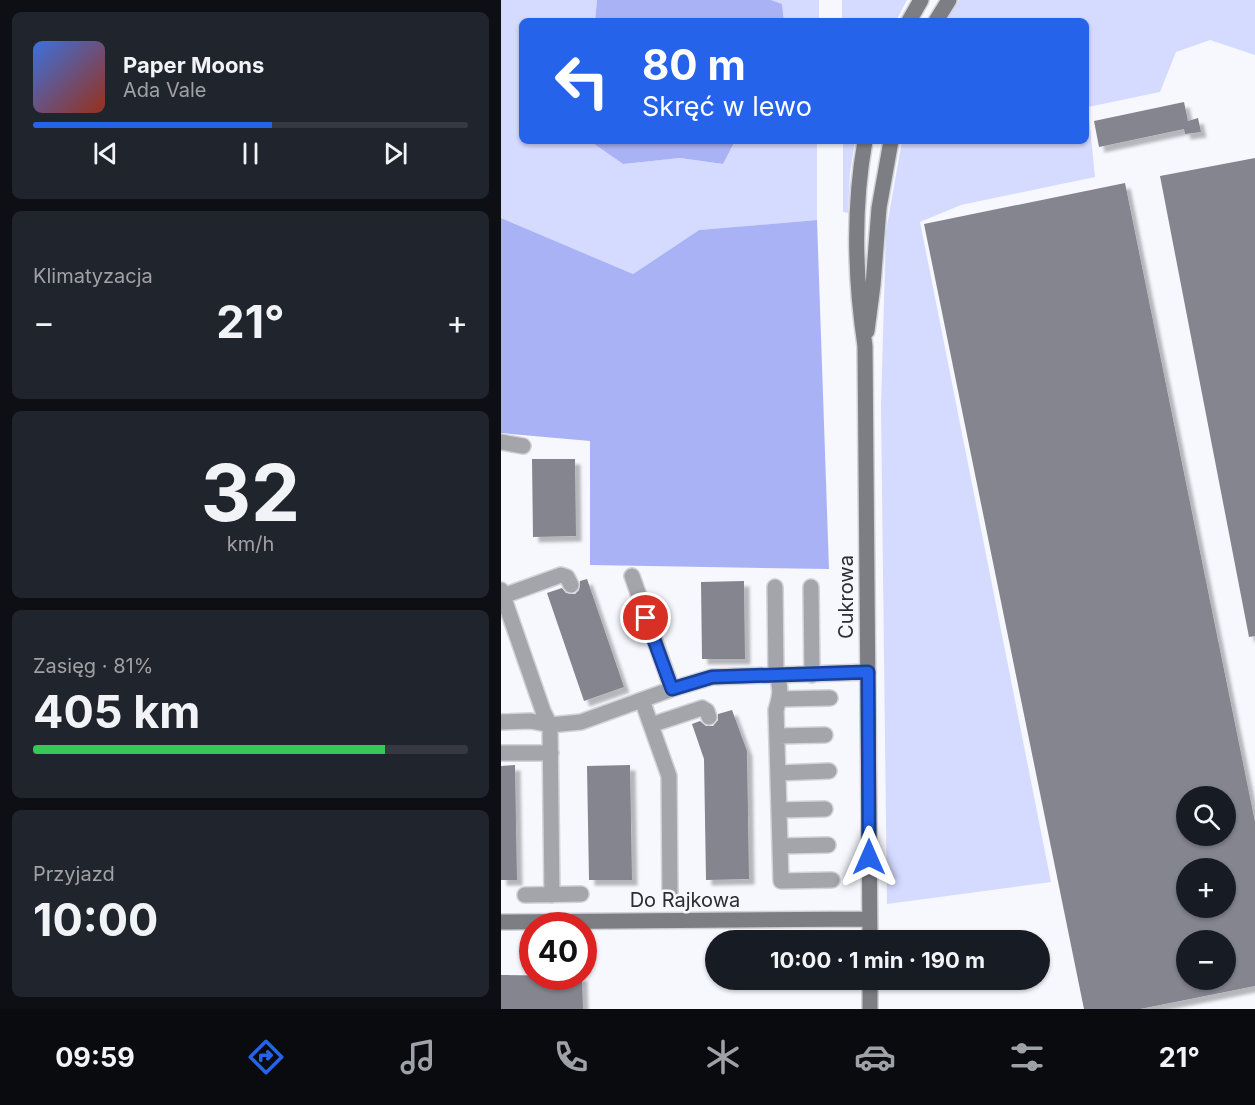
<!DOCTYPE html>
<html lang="pl">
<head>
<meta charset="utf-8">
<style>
  :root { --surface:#171b24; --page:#20242c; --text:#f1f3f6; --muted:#9ea1a6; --line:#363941; --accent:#2563eb }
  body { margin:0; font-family:Inter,sans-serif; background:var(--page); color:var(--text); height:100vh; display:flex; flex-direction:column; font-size:22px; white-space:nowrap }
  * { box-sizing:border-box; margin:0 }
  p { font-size:20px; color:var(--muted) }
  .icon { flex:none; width:33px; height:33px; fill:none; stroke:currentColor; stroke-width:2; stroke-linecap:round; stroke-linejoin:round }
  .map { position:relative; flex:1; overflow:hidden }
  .sheet { display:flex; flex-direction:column; gap:12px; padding:12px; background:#0d0f14; width:501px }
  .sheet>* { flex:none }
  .hud { position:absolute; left:18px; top:18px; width:570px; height:126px; border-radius:9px; box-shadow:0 2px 4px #0004; background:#2563eb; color:#fff; overflow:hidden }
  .fabs { position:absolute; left:675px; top:786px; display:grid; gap:12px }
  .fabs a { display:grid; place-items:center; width:60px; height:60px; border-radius:50%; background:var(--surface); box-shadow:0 2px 4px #0004; font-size:30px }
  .speed { position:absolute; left:18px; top:912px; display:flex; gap:12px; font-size:30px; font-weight:700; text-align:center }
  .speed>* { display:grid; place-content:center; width:78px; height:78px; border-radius:50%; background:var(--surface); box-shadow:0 2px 4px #0004; line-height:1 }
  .speed .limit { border:9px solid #d22; background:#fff; color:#111 }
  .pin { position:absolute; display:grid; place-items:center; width:51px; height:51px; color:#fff; margin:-26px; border:3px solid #fff; border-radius:50%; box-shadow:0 2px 6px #0007 }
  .me { position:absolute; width:66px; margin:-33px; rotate:0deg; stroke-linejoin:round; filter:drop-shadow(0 0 4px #0008) }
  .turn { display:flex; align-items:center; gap:21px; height:126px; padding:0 24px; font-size:27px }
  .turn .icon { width:78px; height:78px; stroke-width:2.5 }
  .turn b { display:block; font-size:42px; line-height:51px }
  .big { font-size:45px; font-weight:700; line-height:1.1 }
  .sheet .widget { flex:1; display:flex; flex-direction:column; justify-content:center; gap:9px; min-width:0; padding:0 21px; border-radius:9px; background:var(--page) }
  .sheet .dial { align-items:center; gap:0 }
  .dial b { font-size:78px; line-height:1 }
  .song { display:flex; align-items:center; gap:18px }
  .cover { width:72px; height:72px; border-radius:9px; background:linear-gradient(135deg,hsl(220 70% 55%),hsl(10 70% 35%)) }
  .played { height:6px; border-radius:3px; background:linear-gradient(90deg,var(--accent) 55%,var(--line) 55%) }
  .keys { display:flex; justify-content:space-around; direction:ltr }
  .heat { display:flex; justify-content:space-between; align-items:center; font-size:33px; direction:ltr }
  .charge { height:9px; border-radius:4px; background:linear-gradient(90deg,#34c759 81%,var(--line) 0) }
  .trip { position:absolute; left:204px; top:930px; width:345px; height:60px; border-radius:30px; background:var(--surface); box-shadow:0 2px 4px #0004; font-weight:700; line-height:60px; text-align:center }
  .dock { display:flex; height:96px; justify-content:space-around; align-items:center; background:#090b0e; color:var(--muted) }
  .dock .icon { width:42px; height:42px }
  .dock .current { color:var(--accent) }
  .dock b { font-size:27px; color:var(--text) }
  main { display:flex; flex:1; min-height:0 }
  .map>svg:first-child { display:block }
</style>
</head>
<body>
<main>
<section class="sheet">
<div class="widget">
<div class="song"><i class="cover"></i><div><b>Paper Moons</b><p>Ada Vale</p></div></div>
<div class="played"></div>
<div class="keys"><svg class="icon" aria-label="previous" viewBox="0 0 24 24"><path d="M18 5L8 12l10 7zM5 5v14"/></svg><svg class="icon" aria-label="pause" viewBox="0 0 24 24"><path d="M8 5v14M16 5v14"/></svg><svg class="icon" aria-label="next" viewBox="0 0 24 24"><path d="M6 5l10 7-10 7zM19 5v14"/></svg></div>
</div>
<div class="widget"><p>Klimatyzacja</p>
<div class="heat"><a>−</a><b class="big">21°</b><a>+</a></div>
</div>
<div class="widget dial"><b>32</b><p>km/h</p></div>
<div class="widget"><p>Zasięg · 81%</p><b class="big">405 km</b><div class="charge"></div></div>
<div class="widget"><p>Przyjazd</p><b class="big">10:00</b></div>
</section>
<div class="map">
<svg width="754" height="1009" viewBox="0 0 754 1009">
  <defs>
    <filter id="shadow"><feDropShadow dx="5.5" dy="5.5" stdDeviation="1.5" flood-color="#0004"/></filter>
  </defs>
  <rect width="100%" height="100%" fill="#f6f8fe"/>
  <path fill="#d5daff" d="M0 0H96L94 21H21V141H89L122 164 179 158 222 164 234 141H316V220L198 230 132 274 0 218Z
    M270 0H318V21H283L281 4Z
    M341 0H406L395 21H341Z
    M458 0H754V55L709 40 675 52 659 92 587 107 594 177 460 205 419 222 550 882 386 904 380 406 385 231 401 141H585V21H445Z
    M342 141H354L349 173 347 213 342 212Z"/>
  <path fill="#aab2f6" d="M96 0H270L281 4 283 21H94Z
    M89 141H234L222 164 179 158 122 164Z
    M0 218 132 274 198 230 316 220 328 569 89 565V441L0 433Z"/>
  <path fill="#84858f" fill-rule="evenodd" filter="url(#shadow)" d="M683 102 687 121 697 118 700 132 684 134 683 129 598 147 593 121Z
    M754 158V636L748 637 659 176Z
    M624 183 754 822V986L639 1009H583L423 224ZM686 796H724V836H686ZM686 868H724V908H686ZM686 940H724V980H686Z
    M31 459H74L75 536 32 537Z
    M86 579 123 687 83 701 46 593 61 588 65 593 74 594 78 590 79 581Z
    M243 581 244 659H201L200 582Z
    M231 710 246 751 248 879 205 880 203 759 191 724 199 721 205 726H212L217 720V714Z
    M14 765 16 880H0V766Z
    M129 765 131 880H88L86 766Z
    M0 975 81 976 82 1009H0Z"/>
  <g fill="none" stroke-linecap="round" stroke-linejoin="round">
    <defs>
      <path id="street" d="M0 442 22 446
        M131 576 171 689
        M274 587 275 674C281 688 279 697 275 710L280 881 331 880
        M310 587 311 675
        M0 590 42 711 49 725 51 895
        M2 596 60 575 66 577 70 585
        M279 699 329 698
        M141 700 168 776 169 896
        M0 722 30 721 49 725 80 722 171 689 211 677 367 672
        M150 725 201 708 206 711 208 717
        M276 736 324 735
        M0 753H50
        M277 773 328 771
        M278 810 324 809
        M279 846 327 845
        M24 895 80 894"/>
      <path id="secondary" d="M408 21 420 0
        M435 21 448 0
        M364 141C352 208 354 279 364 346L369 940
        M366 331 372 285 378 208 390 141
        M0 922 368 919
        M369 980V1009"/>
    </defs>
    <use href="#street" stroke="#d2d3d9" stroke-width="18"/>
    <use href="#secondary" stroke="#d2d3d9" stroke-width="18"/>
    <use href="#street" stroke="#a4a5aa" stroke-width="15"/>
    <use href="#secondary" stroke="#7c7e84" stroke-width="15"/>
  </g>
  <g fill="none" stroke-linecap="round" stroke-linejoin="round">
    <defs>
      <path id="route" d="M145 618 171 689 211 677 367 672 368 857"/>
    </defs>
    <use href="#route" stroke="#184099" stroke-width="15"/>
    <use href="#route" stroke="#2563eb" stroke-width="10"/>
  </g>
  <g text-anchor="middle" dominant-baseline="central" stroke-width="5" stroke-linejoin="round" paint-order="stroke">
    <g font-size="20" fill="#2d2d31" stroke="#f6f8fe">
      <text transform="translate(345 597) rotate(-90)">Cukrowa</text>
      <text x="184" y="900">Do Rajkowa</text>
    </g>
  </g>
</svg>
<div class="fabs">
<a><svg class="icon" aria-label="search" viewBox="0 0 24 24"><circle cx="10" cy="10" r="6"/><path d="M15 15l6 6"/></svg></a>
<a>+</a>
<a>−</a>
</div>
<div class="speed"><div class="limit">40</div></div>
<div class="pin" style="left:145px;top:618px;background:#d93025"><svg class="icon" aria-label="arrive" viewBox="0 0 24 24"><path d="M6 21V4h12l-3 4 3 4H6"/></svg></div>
<svg class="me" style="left:368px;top:857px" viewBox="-20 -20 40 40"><path d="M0-17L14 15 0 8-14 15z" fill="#2563eb" stroke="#fff" stroke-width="4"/></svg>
<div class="trip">10:00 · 1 min · 190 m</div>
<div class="hud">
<div class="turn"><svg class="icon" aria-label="left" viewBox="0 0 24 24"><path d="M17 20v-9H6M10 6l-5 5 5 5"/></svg><div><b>80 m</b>Skręć w lewo</div></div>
</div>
</div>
</main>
<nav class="dock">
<b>09:59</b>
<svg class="icon current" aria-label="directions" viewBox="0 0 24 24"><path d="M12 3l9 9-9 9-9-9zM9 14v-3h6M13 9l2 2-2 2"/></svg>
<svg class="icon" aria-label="music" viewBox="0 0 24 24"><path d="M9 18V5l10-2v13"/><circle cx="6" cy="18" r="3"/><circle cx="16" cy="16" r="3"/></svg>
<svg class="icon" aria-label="phone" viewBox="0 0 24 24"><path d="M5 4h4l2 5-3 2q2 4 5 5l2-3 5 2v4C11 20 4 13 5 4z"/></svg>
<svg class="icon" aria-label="climate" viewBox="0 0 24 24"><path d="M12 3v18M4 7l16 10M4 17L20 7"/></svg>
<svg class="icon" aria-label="car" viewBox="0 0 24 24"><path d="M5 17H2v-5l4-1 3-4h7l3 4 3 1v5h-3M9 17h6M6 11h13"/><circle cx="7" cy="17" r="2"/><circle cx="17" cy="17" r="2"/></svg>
<svg class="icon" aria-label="filters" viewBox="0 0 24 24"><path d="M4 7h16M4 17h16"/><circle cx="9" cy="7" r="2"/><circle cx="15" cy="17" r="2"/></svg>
<b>21°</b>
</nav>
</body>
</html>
